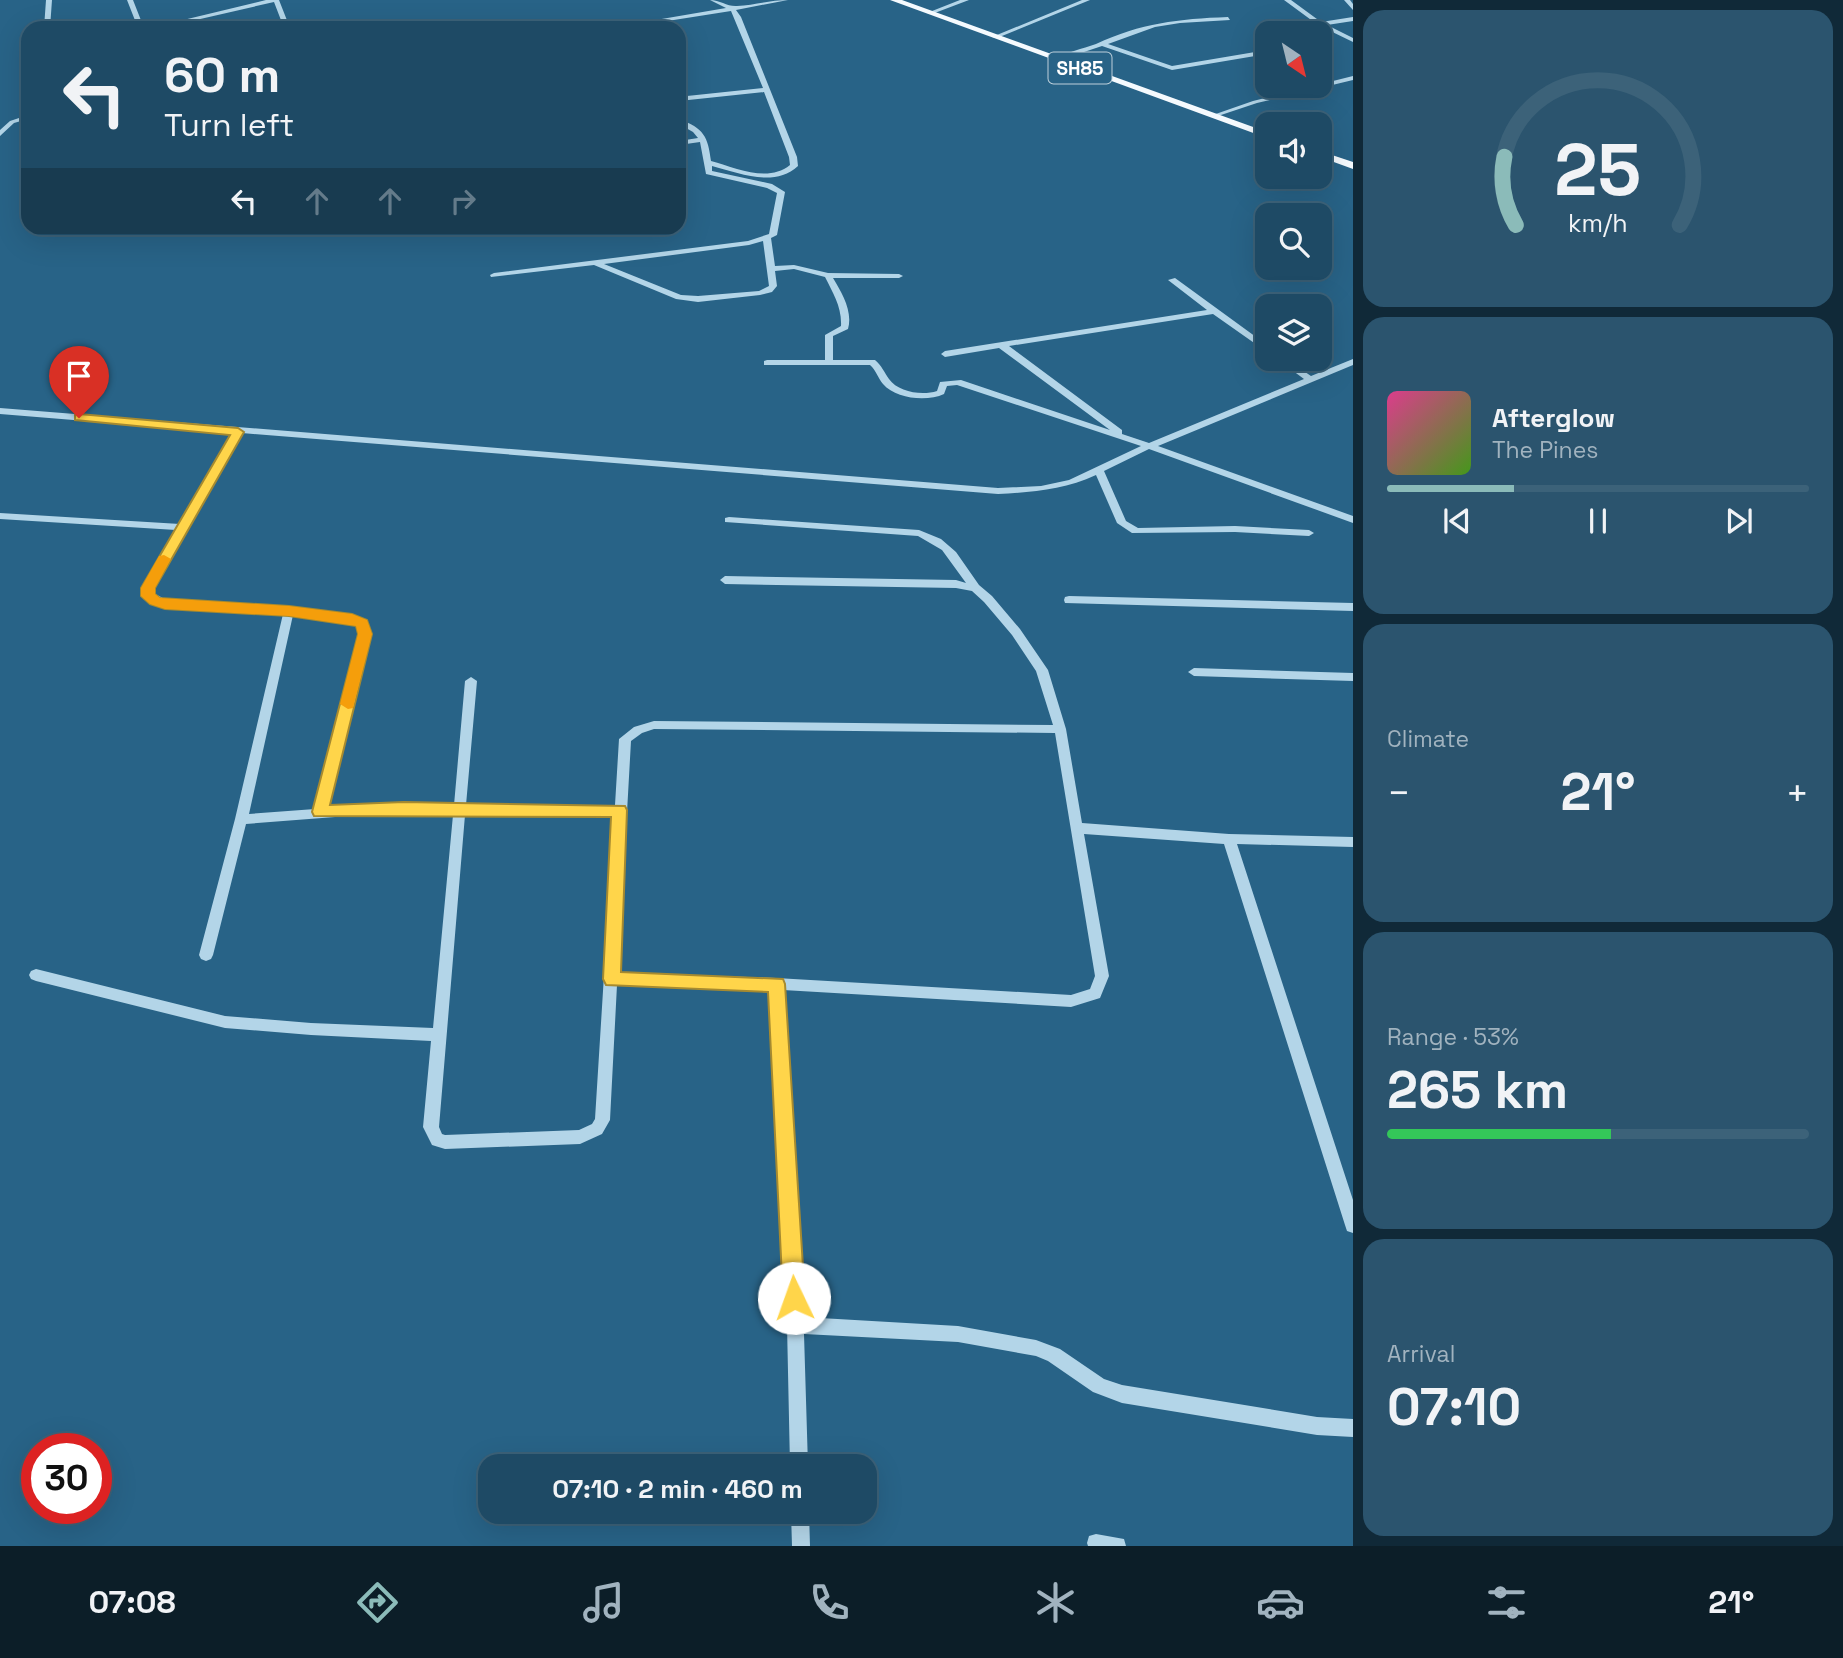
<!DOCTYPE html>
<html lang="en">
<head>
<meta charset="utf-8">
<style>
  :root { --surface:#1e4a65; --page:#2b546e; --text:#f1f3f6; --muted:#a1b3bf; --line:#3c6279; --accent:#8bbbb9 }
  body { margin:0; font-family:"Space Grotesk",sans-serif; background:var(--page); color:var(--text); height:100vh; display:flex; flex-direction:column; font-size:26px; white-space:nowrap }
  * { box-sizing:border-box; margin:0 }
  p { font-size:23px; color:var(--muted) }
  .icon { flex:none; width:38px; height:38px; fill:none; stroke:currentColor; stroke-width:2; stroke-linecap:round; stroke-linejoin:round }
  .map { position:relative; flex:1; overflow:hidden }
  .drawer { display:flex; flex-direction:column; gap:10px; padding:10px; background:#102938; width:490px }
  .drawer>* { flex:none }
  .top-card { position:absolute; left:21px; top:21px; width:665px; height:214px; border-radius:21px; box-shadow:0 7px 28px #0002,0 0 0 2px var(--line); background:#1e4a65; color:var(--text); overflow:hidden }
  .needle { width:46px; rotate:145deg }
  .buttons { position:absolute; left:1255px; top:21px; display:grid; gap:14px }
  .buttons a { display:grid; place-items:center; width:77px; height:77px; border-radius:14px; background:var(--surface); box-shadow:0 7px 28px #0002,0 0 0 2px var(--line); font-size:35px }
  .speed { position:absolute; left:21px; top:1433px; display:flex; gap:14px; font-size:35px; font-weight:700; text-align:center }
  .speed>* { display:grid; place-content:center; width:91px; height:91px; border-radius:50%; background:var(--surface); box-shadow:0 7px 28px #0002,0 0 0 2px var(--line); line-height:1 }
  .speed .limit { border:10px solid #d22; background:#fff; color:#111 }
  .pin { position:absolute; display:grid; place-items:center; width:60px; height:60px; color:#fff; margin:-72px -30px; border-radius:50% 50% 50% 0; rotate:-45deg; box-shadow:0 0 7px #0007 }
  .pin .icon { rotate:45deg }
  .me { position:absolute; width:77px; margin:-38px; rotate:357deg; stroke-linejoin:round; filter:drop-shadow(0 0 5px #0008) }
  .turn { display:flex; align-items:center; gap:24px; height:147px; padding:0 28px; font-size:32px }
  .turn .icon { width:91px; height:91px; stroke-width:2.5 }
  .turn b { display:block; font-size:49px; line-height:60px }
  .lanes { display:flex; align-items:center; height:66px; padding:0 28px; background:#0003; justify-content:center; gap:35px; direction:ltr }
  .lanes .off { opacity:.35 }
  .big { font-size:52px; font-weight:600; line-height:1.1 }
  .drawer .card { flex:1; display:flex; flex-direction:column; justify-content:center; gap:10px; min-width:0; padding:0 24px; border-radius:21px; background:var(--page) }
  .drawer .dial { align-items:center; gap:0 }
  .dial svg { height:182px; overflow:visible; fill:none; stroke:var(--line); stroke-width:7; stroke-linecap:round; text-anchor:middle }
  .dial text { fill:var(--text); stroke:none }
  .song { display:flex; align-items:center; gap:21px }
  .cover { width:84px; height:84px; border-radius:10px; background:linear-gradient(135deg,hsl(330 70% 55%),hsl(100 70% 35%)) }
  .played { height:7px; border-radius:4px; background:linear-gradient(90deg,var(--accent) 30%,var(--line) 30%) }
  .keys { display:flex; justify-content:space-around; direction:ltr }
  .heat { display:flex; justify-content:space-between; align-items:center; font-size:38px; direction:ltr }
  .charge { height:10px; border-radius:5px; background:linear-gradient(90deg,#34c759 53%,var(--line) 0) }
  .trip { position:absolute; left:478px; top:1454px; width:399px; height:70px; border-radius:21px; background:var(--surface); box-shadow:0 7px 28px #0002,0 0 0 2px var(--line); font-weight:600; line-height:70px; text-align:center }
  .tabs { display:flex; height:112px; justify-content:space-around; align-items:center; background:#0c1e28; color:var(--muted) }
  .tabs .icon { width:49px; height:49px }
  .tabs .active { color:var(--accent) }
  .tabs b { font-size:32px; color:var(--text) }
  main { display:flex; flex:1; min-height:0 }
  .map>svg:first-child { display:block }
</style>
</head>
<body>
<main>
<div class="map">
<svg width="1353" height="1546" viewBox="0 0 1353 1546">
  <rect width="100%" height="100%" fill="#286387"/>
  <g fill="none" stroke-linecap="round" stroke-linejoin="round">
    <path fill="#b3d5e8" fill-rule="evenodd" d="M46 0H52L50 28H44Z
      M127 0H133L144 28H138Z
      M266 0H279L290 28H284L274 2 161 28H150Z
      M710 0C720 0 728 7 737 6 754 5 771 0 788 0L736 10 741 17 797 157 798 166C774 188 739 173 712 166V171L772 184 785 192 777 235 771 238 775 266 794 265 828 273 899 274 903 276 899 278H833C842 293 853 311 848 329L833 336V360H875C882 366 884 372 889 379 898 392 922 396 937 391L940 382 961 380 1110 430 999 348 945 357 941 354 945 351 1207 310 1168 280 1175 278 1267 345V352L1213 314 1009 346 1122 430V434L1149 443 1304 379 1277 359H1286L1311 376 1353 359V365L1158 446 1353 516V523L1149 449 1104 471 1126 521 1138 528 1235 526 1309 530 1314 533 1309 536 1235 532 1132 533 1117 523 1096 475C1064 490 1033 492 998 494L242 433 153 588V593L167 600 289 607 352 615 366 620 371 634 327 808 361 805H454L465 681 471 677 477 681 466 805H615L619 739 634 727 654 721 1053 725 1036 671 1012 635 984 602 972 591 956 588 725 584 720 580 725 576 956 580 966 583 942 550 918 536 725 522V518L729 517 919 530 941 539 956 552 979 585 992 596 1020 629 1048 670 1066 729 1082 823 1229 834 1353 837V847L1237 844 1353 1200V1233L1347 1231 1345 1225 1224 844 1084 834 1109 976 1100 998 1071 1007 783 990 803 1317 958 1326 1036 1340 1060 1349 1104 1379 1122 1385 1317 1417 1353 1419V1437L1317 1435 1122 1403 1093 1392 1048 1361 1036 1356 958 1342 804 1334 808 1466H790L787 1325 769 990 617 985 610 1120 602 1134 580 1144 445 1149 432 1145 423 1127 431 1041 311 1035 225 1028 36 981 31 979 29 975 31 971 36 969 225 1016 311 1023 433 1028 453 815H361L246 824 213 955 211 959 206 961 201 959 199 955 235 819 283 614 165 608 144 598 143 588 176 530 0 519V513L180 524 233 433 0 414V408L998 488 1041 486 1069 480 1141 446 957 385 947 386 944 394C927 402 896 399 883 384 878 378 876 370 870 365H764V361L767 360H825V335L841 326C842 307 833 293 825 277L794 269 775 271 777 286 772 292 760 295 698 302 676 299 594 265 491 277 490 275 494 273 748 241 769 234 777 193 767 188 706 174 700 142 679 145V141L698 138 693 132 679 124V119C704 128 708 137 711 161 736 168 768 183 790 165L789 157 764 92 679 101V79L682 81 687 96 763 88 731 11 623 28H609L726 8ZM763 241 769 286 759 291 698 296 681 295 604 264 749 245ZM293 615 350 622 357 625 359 634 315 809 249 814ZM654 729 1055 733 1095 976 1090 989 1071 995 776 978 618 973 631 741 642 733ZM465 815H614L595 1119 592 1124 579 1130 445 1135 442 1134 439 1127Z
      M960 0H969L932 14 927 13Z
      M1082 0H1090L997 38 992 37Z
      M1284 0H1291L1321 22 1353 17V21L1327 25 1353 38V42L1318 25Z
      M1344 0H1350L1353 4V10Z
      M1228 17 1230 20 1180 23 1155 27 1108 44 1172 66 1267 50V54L1172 70 1102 46 1060 60 1055 59C1067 52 1082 49 1096 44 1141 23 1178 19 1228 17Z
      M1353 76V80L1257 103 1215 117 1210 116 1253 101Z
      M28 115V119L14 123 0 136V130L10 121Z
      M1069 596 1353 603V611L1065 603 1064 600 1065 597Z
      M1194 668 1353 673V681L1194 676 1188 672Z
      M791 1512H809L810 1546H792Z
      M1096 1534 1124 1539 1126 1546H1088L1087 1543 1089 1536Z"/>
    <path fill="#f5fafe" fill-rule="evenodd" d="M890 0H902L1267 132V138Z
      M1320 151 1353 162V169L1320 157Z"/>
  </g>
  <path fill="#ffd54a" stroke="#a68a30" stroke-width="2" d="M79 414 238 428 244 432 155 588V594L160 598 289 606 352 614 367 620 372 634 330 805 404 802 625 806 627 810 621 972 783 979 785 984 805 1298 802 1306 794 1309 786 1306 783 1298 768 992 606 985 603 979 611 817 314 816 312 812 358 634 356 626 289 616 165 609 150 604 141 596V588L230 435 75 420V415Z"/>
  <path fill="#f59e0b" d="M164 555 171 559 155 588V594L160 598 289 606 352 614 367 620 372 634 353 708 348 709 340 704 358 634 356 626 289 616 165 609 150 604 141 596V588L159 556Z"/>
  <g text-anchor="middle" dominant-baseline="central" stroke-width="7" stroke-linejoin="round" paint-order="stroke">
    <rect fill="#286387" stroke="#bed0db" stroke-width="2" x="1048.5" y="52.5" width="63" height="31" rx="5"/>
    <g font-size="19" font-weight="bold" fill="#fff">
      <text x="1080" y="68">SH85</text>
    </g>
  </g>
</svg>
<div class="buttons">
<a><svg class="needle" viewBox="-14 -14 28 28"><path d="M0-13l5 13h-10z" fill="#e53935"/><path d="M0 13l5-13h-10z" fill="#a1b3bf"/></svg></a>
<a><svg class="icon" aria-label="sound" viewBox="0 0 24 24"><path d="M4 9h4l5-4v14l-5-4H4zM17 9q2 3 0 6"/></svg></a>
<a><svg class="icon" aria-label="search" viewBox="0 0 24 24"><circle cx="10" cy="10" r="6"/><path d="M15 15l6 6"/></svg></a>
<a><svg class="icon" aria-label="layers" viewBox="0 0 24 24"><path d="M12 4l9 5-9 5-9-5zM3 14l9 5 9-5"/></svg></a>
</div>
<div class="speed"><div class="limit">30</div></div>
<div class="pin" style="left:79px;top:418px;background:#d93025"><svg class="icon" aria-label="arrive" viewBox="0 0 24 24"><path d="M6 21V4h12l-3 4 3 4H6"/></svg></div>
<svg class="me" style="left:794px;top:1298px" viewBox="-20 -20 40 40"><circle r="19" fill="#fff"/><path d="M0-13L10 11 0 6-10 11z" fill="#ffd54a"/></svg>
<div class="trip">07:10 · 2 min · 460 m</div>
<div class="top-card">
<div class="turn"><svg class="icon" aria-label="left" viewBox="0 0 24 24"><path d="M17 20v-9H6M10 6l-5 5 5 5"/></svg><div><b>60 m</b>Turn left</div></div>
<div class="lanes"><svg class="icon" aria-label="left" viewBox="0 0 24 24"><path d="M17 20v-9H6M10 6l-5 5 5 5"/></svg><svg class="icon off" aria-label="ahead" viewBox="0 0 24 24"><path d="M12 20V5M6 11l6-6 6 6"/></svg><svg class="icon off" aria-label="ahead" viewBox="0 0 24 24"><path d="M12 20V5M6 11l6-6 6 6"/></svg><svg class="icon off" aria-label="right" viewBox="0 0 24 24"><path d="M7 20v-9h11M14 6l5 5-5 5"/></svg></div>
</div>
</div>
<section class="drawer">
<div class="card dial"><svg viewBox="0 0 100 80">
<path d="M14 69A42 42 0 1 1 86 69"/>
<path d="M14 69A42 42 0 0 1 9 39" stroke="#8bbbb9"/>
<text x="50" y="56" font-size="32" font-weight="700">25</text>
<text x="50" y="72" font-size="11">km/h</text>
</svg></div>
<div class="card">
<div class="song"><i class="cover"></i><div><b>Afterglow</b><p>The Pines</p></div></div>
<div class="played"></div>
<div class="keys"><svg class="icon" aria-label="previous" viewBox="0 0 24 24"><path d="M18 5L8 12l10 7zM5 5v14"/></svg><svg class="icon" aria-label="pause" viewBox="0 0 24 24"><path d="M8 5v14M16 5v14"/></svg><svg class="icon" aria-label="next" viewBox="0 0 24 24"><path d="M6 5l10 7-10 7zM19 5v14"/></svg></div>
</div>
<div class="card"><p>Climate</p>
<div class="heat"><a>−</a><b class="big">21°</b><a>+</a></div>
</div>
<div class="card"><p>Range · 53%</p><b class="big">265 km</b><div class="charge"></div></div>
<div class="card"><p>Arrival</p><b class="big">07:10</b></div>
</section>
</main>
<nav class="tabs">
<b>07:08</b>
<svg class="icon active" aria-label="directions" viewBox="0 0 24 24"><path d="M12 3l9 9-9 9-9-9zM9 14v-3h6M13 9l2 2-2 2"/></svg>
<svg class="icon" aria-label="music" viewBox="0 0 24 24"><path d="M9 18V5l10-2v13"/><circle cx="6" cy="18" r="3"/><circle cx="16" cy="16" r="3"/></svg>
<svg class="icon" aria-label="phone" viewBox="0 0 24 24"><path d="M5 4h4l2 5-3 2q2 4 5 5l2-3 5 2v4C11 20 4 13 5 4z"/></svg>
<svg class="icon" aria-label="climate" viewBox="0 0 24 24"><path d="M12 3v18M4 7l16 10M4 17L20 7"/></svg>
<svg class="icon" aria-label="car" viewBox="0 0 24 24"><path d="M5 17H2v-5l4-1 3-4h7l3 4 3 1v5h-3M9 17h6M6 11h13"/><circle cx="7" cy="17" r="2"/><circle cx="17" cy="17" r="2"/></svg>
<svg class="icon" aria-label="filters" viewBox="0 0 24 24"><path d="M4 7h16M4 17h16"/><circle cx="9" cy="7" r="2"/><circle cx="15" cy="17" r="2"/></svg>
<b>21°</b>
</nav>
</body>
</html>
